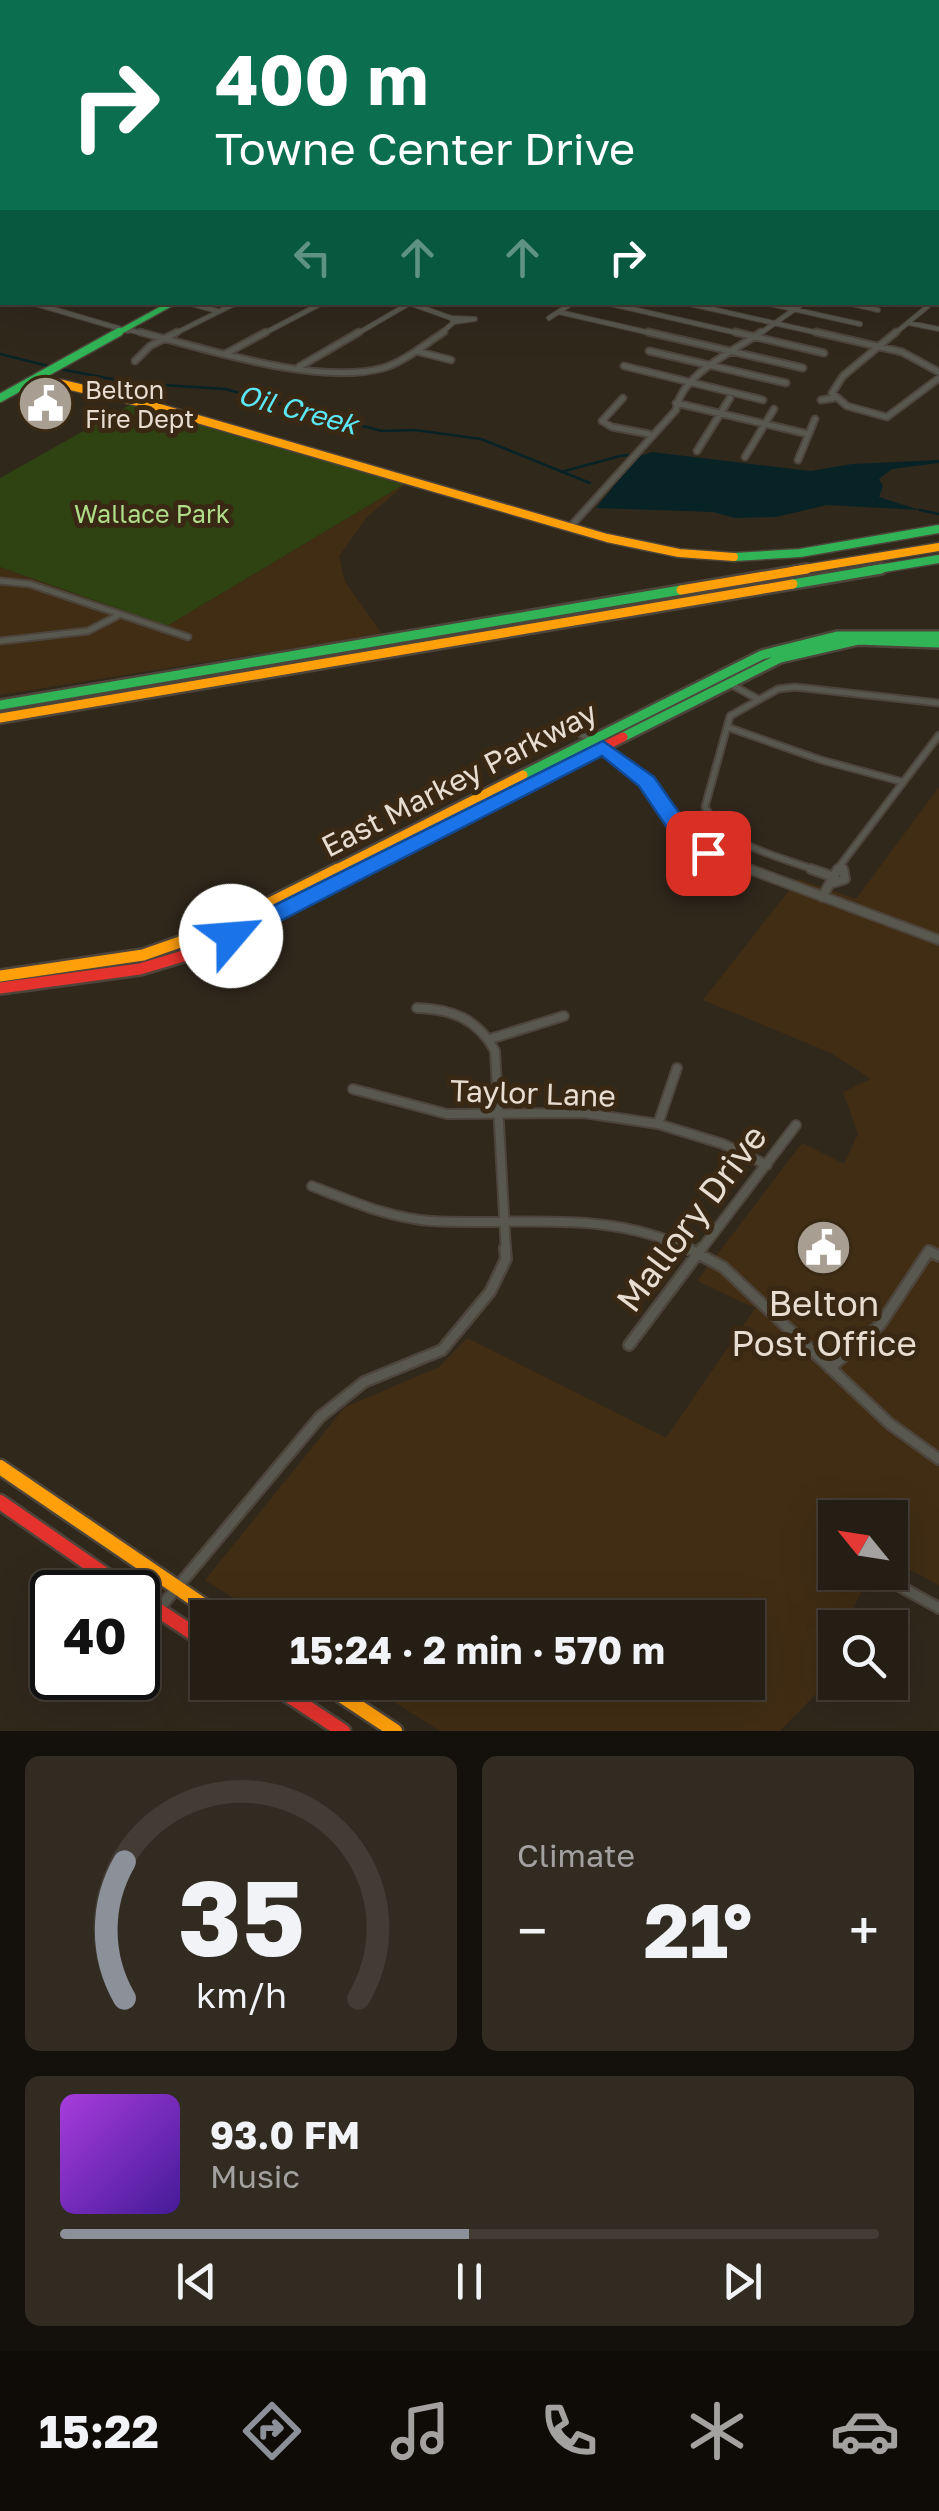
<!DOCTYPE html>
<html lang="en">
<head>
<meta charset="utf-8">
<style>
  :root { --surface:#251e15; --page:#312b22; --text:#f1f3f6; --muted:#a3a2a0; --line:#423c34; --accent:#8c9099 }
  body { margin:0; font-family:"Golos Text",sans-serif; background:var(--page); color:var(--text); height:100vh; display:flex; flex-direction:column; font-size:38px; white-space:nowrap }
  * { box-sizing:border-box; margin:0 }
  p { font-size:32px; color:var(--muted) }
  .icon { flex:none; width:55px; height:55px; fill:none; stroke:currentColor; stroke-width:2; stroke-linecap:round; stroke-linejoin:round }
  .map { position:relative; height:1731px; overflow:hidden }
  .panel { display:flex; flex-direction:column; gap:25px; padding:25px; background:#14100c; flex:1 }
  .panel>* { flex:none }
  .guide { position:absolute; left:0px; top:0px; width:940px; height:305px; box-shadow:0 10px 40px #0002,0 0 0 2px var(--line); background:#0b6e4f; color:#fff; overflow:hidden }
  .needle { width:65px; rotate:300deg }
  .controls { position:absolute; left:818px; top:1500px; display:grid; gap:20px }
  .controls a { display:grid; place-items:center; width:90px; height:90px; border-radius:0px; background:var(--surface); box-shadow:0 10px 40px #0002,0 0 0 2px var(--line); font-size:50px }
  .speed { position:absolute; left:30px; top:1570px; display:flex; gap:20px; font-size:50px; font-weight:700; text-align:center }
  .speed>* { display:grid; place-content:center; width:130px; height:130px; border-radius:50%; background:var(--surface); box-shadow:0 10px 40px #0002,0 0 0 2px var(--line); line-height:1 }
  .speed .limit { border:5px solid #111; border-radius:15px; background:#fff; color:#111 }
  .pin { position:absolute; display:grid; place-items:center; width:85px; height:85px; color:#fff; margin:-42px; border-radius:20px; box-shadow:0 5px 15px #0006 }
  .me { position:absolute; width:110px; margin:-55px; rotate:63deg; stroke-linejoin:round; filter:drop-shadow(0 0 8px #0008) }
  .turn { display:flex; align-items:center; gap:35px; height:210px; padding:0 50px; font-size:45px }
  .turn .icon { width:130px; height:130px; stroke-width:2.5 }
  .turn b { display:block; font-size:70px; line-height:85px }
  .lanes { display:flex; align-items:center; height:95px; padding:0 50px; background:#0003; justify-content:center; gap:50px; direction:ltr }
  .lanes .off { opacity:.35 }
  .big { font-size:75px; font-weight:700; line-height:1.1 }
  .panel .widget { flex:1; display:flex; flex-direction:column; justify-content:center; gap:15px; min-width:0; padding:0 35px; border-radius:15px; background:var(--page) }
  .panel .dial { align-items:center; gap:0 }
  .dial svg { height:260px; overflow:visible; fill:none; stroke:var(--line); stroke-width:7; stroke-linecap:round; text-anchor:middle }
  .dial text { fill:var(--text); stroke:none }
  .song { display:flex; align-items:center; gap:30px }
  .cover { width:120px; height:120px; border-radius:15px; background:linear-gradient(135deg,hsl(280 70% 55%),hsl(260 70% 35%)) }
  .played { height:10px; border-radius:5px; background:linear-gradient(90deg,var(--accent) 50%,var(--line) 50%) }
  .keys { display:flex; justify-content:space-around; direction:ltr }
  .heat { display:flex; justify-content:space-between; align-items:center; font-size:55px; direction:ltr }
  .panel .tiles { flex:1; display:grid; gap:25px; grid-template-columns:1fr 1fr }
  .widget:last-child { grid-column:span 2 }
  .trip { position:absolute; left:190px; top:1600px; width:575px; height:100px; border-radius:0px; background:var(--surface); box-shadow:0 10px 40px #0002,0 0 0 2px var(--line); font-weight:700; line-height:100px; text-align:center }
  .tab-bar { display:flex; height:160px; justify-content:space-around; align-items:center; background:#0f0c08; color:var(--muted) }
  .tab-bar .icon { width:70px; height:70px }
  .tab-bar .selected { color:var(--accent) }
  .tab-bar b { font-size:45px; color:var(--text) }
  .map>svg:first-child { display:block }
</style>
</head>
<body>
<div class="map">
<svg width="939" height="1731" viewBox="0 0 939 1731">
  <rect width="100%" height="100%" fill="#31281c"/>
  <path fill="#412d14" d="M408 482 367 517 339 556 345 582 382 634 0 695V567L167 626Z
    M939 787V1585L890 1559V1518H835V1572L870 1573 845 1627 835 1628V1650L815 1695 780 1731H440L364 1683 748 1682V1618L264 1617 205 1580 345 1407 439 1367 467 1338 666 1438 755 1308 697 1281 802 1143 844 1164 858 1134 843 1092 871 1079 831 1053 703 1000 798 879 856 899Z"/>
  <path fill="#2e4212" d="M133 403 408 482 167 626 0 567V478Z"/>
  <path fill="#082325" d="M652 452 811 471 852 464 939 460V463L892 469 879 479 883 486 879 497 920 510 827 505 776 517 735 518 713 512 596 508 637 457Z"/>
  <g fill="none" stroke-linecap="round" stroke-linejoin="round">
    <path stroke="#082325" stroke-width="2.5" d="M0 354 52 367
      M60 369 132 383 225 389 382 431 415 430 481 439 590 483
      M561 472 620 456 641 454
      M920 510 939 514"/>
    <defs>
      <path id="street-far3" d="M29 302 128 331
        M185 302 217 311
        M602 302 746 335
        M681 302 827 335
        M761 302 860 324
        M844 302 878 310
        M409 303 451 318
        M559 312 659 335
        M452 318 475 319 454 322
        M549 318 574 302
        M909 323 939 329
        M126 329 149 335
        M172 335 238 302
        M261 335 324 302
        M355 335 410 303
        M439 335 454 322 451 318
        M758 335 805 302
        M893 335 933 302"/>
      <path id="street-far2" d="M140 332C206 349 318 386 383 368 404 362 425 344 444 332
        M648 332 803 368
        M735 332 824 353
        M816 332 902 352 939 372
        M896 332 843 376 832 393 847 406 887 417 939 378
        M416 351 451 360
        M649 351 786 383
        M225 354 266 332
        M135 361 150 346 177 332
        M624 366 763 400
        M299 367 359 332
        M623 398 602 421 612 427 649 434
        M821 400 834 398
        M676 403 808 434
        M697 451 730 398
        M745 457 774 409
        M798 460 815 419
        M570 527 676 410C681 374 733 352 761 332
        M0 581 30 584 188 637
        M0 641 88 631 117 616
        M730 684 758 699
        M727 727 821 760 903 782
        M573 729 633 768 689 838 708 853 756 871
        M697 844 722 831
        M841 865 845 871
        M818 871C778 856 727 847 705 807L730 716 778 689 795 687 939 703
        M836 871 939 735"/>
      <path id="street-far1" d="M749 869 939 940
        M811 869 834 877
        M832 883 845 879 843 869
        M822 897 838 869
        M417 1008C452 1009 478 1019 495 1051L506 1251
        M490 1039 564 1016
        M353 1089 447 1114 584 1113 658 1124 723 1144 767 1165
        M658 1124 677 1068
        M312 1186C351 1201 389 1218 431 1221 520 1226 608 1208 692 1251
        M700 1251 796 1125"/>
      <path id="street" d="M687 1248 723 1267 890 1424 939 1459
        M629 1345 702 1248
        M830 1368 880 1325 929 1251 939 1256
        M830 1550 835 1552
        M874 1572 939 1608
        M138 1634 320 1417 364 1382 442 1350 490 1292 506 1259 505 1248"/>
      <path id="fast-far2" d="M337 0 352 2
        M114 335 174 302"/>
      <path id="fast-far1" d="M0 398 119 332
        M734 557 800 553 939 529
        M866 571 939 559"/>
      <path id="fast" d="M793 584 881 569
        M0 705 681 590
        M623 737 780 658 858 640 939 643
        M523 775 762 655 837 636H939"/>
      <path id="slow-far3" d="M41 379 139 402 607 538 679 553 734 557
        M792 571 939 547"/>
      <path id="slow-far2" d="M681 590 807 569
        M0 718 793 584
        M333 871 523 775"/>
      <path id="slow-far1" d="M0 976 143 955 220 928 338 869"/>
      <path id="slow" d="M0 1467 222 1618
        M321 1682 395 1731"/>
      <path id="jam-far2" d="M355 871 623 737"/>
      <path id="jam-far1" d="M0 988 140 969 190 954 360 869"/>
      <path id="jam" d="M0 1502 130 1592
        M138 1597 208 1643
        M268 1682 343 1731"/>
    </defs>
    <use href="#street-far3" stroke="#4d443b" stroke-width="6"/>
    <use href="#street-far2" stroke="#4d443b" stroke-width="9"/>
    <use href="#street-far1" stroke="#4d443b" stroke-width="12"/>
    <use href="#street" stroke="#4d443b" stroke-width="14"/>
    <use href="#fast-far2" stroke="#4d443b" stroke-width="8"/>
    <use href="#fast-far1" stroke="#4d443b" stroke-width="11"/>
    <use href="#fast" stroke="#4d443b" stroke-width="14"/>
    <use href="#slow-far3" stroke="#4d443b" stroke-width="11"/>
    <use href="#slow-far2" stroke="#4d443b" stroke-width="14"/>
    <use href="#slow-far1" stroke="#4d443b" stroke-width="16"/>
    <use href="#slow" stroke="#4d443b" stroke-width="19"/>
    <use href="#jam-far2" stroke="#4d443b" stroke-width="14"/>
    <use href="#jam-far1" stroke="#4d443b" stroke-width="16"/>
    <use href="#jam" stroke="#4d443b" stroke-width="19"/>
    <use href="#street-far3" stroke="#59584f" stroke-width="4"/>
    <use href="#street-far2" stroke="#59584f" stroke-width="5"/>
    <use href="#street-far1" stroke="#59584f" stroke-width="8"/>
    <use href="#street" stroke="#59584f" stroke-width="9"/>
    <use href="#fast-far2" stroke="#30b455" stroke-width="5"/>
    <use href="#fast-far1" stroke="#30b455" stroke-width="8"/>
    <use href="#fast" stroke="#30b455" stroke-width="9"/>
    <use href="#slow-far3" stroke="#ff9f0a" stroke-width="8"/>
    <use href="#slow-far2" stroke="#ff9f0a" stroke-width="9"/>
    <use href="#slow-far1" stroke="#ff9f0a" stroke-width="11"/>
    <use href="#slow" stroke="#ff9f0a" stroke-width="14"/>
    <use href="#jam-far2" stroke="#e5322d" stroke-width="9"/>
    <use href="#jam-far1" stroke="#e5322d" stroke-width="11"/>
    <use href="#jam" stroke="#e5322d" stroke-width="14"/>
  </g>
  <path fill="#1a73e8" stroke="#114b97" stroke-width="2.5" d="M603 741 654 777 682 817 716 848 719 853 716 858H700L666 826 639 786 602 756 239 942 231 944 219 936 223 931Z"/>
  <defs>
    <symbol id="civic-disc" viewBox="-11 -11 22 22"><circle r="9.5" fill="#a89e92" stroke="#392914"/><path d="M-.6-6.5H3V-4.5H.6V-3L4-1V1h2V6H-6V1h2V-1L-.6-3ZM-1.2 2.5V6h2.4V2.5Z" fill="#fff"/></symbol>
  </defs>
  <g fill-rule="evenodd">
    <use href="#civic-disc" x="14" y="372" width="63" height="63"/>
    <use href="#civic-disc" x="792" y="1216" width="63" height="63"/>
  </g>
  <g text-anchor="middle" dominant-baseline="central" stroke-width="10" stroke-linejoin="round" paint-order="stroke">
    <g font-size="25" fill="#e8ddd1" stroke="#392914" text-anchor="start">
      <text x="85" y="389">Belton<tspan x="85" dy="29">Fire Dept</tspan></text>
    </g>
    <g font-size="25" fill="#b0dd89" stroke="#392914">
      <text x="152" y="513">Wallace Park</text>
    </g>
    <g font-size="28" font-style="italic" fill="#5be7f7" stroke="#392914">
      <text transform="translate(298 409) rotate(15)">Oil Creek</text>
    </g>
    <g font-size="30" fill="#e8ddd1" stroke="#392914">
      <text transform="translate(459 779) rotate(-27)">East Markey Parkway</text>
      <text transform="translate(533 1093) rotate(2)">Taylor Lane</text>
    </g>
    <g font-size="35" fill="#e8ddd1" stroke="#392914">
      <text transform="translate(691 1218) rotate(-53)">Mallory Drive</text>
    </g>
    <g font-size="35" fill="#e8ddd1" stroke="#392914">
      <text x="824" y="1303">Belton<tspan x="824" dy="40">Post Office</tspan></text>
    </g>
  </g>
</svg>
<div class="controls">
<a><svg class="needle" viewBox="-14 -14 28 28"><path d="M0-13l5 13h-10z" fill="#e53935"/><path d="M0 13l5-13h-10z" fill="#a3a2a0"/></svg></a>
<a><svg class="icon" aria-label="search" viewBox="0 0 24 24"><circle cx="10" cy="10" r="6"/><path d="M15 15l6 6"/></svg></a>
</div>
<div class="speed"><div class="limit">40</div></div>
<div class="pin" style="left:708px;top:853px;background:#d93025"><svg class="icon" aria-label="arrive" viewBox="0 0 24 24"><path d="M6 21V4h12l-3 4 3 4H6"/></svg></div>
<svg class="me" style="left:231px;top:936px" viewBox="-20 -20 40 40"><circle r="19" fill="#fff"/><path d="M0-13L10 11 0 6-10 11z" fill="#1a73e8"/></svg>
<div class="trip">15:24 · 2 min · 570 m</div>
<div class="guide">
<div class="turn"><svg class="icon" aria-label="right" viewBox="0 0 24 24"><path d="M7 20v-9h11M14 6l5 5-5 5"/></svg><div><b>400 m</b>Towne Center Drive</div></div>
<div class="lanes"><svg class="icon off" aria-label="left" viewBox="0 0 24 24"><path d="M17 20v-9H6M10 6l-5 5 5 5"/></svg><svg class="icon off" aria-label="ahead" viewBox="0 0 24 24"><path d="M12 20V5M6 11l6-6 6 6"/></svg><svg class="icon off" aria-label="ahead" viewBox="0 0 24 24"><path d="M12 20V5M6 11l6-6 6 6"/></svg><svg class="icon" aria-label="right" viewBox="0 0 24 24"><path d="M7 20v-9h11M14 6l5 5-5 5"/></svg></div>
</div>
</div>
<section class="panel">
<div class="tiles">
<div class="widget dial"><svg viewBox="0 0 100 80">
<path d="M14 69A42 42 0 1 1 86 69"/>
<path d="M14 69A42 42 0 0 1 14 27" stroke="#8c9099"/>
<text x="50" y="56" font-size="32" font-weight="700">35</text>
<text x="50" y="72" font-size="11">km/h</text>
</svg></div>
<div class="widget"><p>Climate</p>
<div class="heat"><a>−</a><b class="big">21°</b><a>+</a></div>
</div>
<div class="widget">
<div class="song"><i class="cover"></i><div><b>93.0 FM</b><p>Music</p></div></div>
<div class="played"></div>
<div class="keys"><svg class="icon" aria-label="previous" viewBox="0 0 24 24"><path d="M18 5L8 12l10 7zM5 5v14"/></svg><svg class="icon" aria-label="pause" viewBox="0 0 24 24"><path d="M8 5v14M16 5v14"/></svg><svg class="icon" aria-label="next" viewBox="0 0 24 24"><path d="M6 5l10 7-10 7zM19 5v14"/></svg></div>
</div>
</div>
</section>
<nav class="tab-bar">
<b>15:22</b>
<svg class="icon selected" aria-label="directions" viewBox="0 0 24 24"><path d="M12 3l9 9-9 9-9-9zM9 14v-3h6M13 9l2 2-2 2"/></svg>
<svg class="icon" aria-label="music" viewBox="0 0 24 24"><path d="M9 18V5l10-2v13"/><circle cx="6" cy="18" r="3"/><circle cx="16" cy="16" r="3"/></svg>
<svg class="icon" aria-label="phone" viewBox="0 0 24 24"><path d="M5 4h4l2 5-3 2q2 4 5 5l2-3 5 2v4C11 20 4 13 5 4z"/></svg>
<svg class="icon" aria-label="climate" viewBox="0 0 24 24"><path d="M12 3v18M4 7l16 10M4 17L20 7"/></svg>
<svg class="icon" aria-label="car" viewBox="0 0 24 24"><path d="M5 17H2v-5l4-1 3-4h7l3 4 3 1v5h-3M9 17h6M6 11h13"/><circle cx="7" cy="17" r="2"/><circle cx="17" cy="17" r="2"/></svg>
</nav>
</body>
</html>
